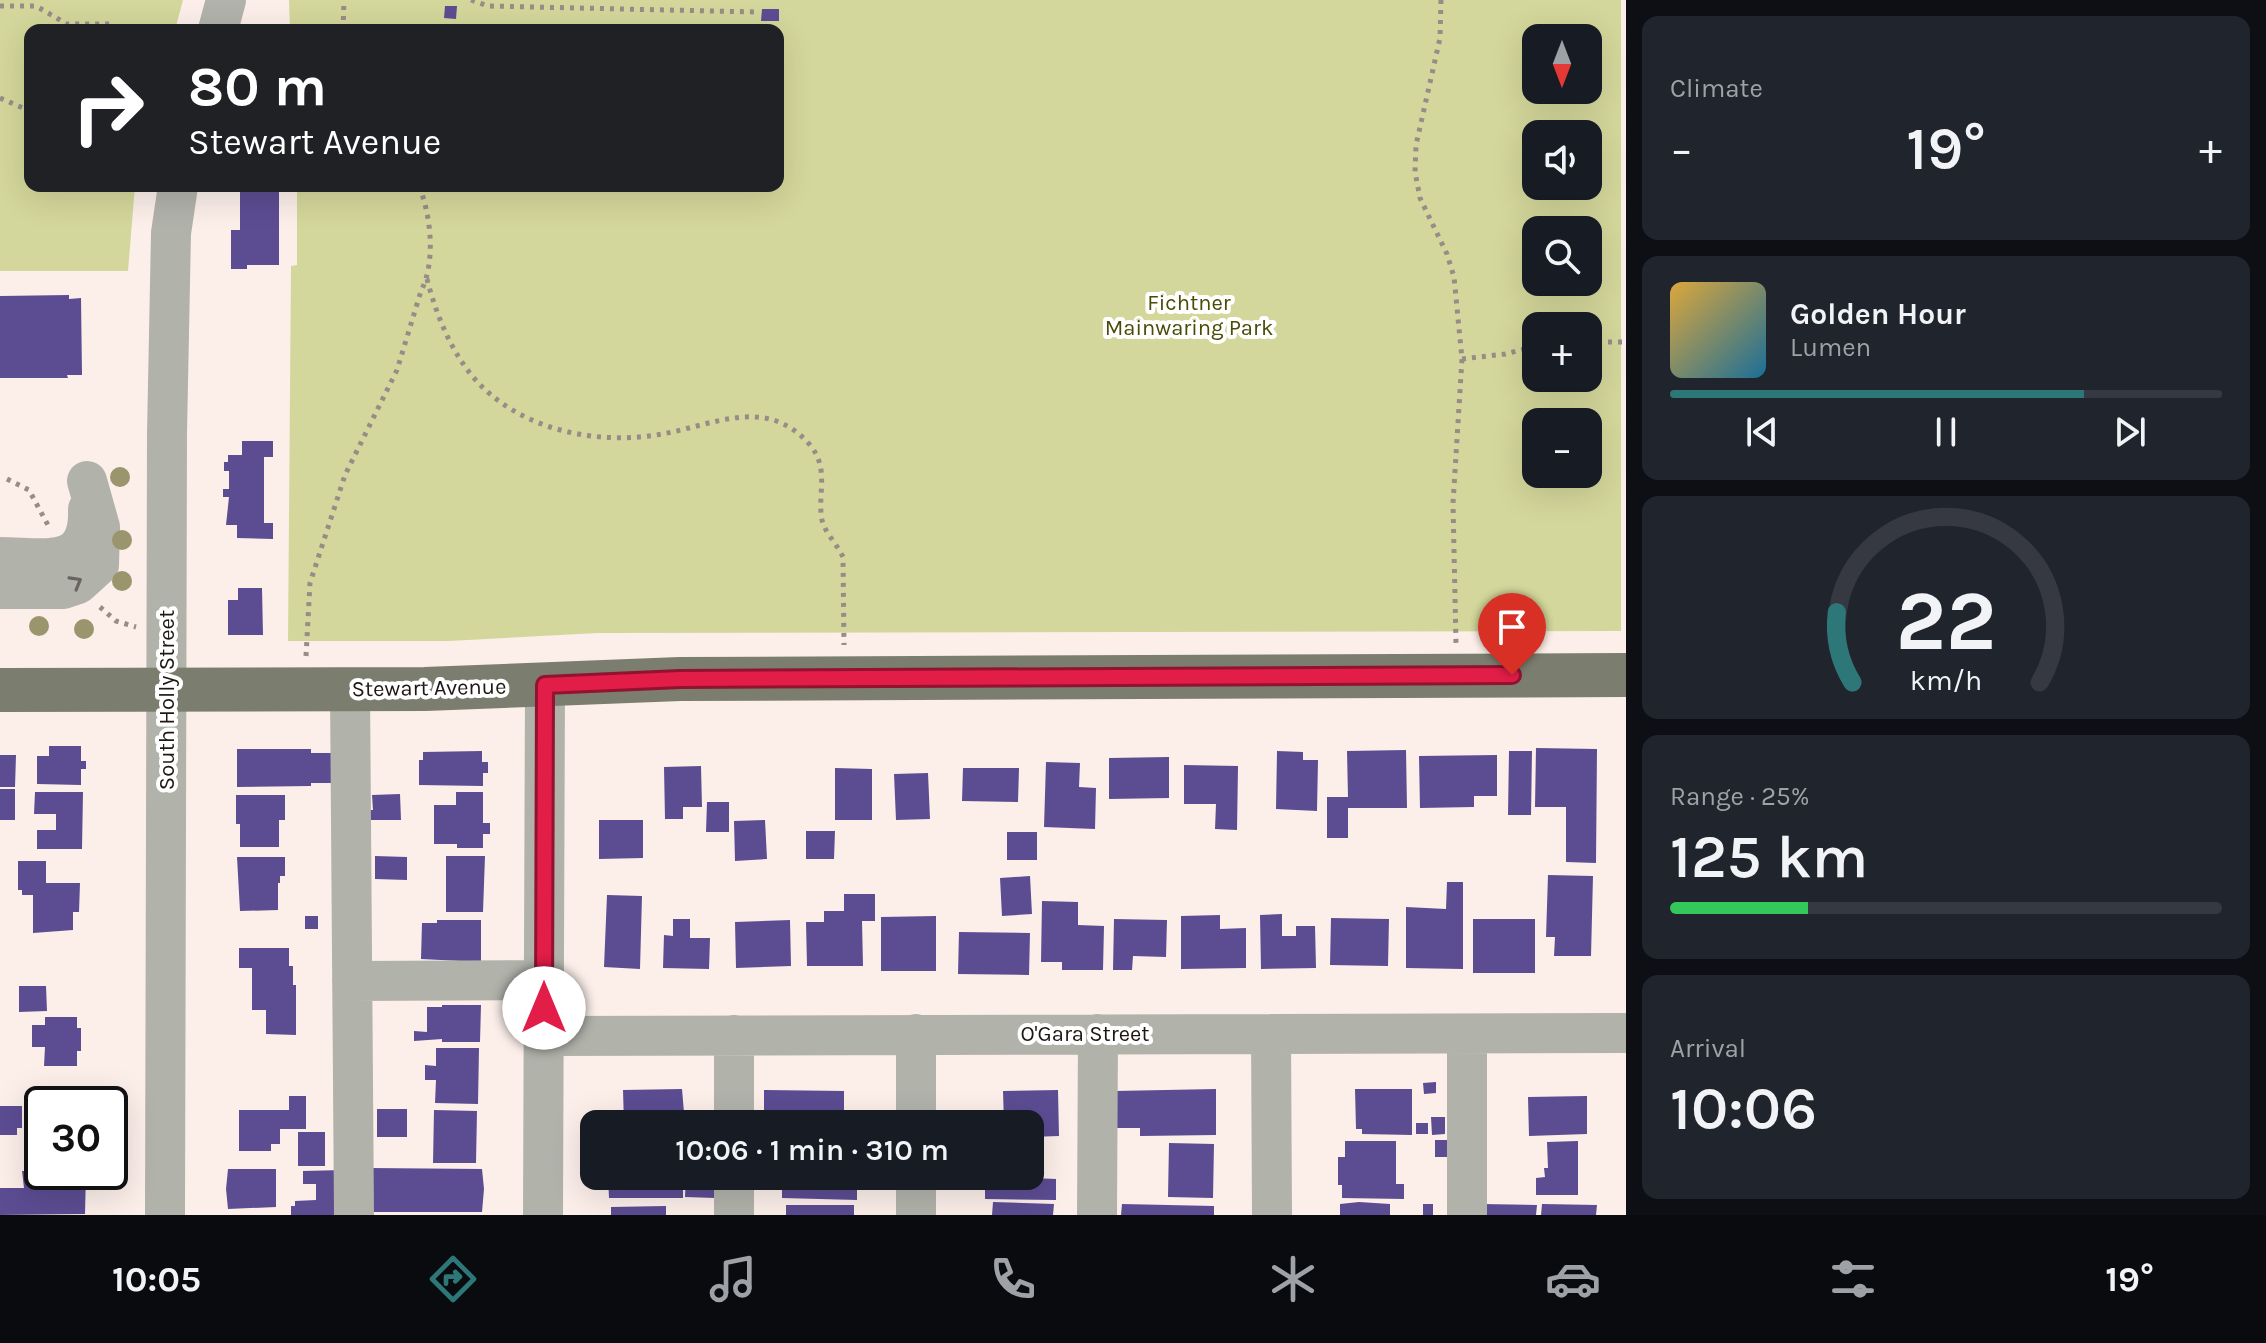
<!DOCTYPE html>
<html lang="en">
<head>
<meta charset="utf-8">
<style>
  :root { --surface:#171b24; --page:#20242c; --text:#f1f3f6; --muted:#9ea1a6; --line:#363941; --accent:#2d7779 }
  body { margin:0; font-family:Karla,sans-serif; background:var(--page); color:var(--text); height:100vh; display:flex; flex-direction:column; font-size:30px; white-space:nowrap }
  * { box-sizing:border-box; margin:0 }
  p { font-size:26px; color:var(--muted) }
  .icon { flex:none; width:44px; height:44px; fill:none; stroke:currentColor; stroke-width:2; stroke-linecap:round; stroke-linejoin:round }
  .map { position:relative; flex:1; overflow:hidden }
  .panel { display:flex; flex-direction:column; gap:16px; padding:16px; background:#0d0f14; width:640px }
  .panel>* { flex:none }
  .hud { position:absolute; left:24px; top:24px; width:760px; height:168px; border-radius:16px; box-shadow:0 8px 32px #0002; background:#202124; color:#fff; overflow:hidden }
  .needle { width:52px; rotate:180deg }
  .tools { position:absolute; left:1522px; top:24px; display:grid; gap:16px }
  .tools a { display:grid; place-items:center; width:80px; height:80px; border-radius:16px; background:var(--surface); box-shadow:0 8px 32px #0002; font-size:40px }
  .speed { position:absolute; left:24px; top:1086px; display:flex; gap:16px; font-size:40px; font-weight:700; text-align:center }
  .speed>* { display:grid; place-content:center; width:104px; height:104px; border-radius:50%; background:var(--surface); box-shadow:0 8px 32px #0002; line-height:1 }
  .speed .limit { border:4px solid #111; border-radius:12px; background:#fff; color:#111 }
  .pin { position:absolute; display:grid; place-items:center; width:68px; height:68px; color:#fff; margin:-82px -34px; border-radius:50% 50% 50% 0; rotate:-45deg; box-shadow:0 0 8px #0007 }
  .pin .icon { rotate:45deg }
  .me { position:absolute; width:88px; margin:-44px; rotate:0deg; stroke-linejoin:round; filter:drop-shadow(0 0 6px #0008) }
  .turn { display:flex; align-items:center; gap:28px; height:168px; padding:0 32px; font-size:36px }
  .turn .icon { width:104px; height:104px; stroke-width:2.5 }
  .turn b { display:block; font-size:56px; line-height:68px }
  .big { font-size:60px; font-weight:600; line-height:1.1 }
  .panel .card { flex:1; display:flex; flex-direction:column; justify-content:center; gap:12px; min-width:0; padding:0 28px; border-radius:16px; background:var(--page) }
  .panel .dial { align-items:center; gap:0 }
  .dial svg { height:208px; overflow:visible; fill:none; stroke:var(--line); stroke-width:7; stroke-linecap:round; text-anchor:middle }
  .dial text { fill:var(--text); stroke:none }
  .song { display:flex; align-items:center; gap:24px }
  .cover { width:96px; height:96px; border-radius:12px; background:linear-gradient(135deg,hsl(40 70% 55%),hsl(200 70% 35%)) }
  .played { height:8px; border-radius:4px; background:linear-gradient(90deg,var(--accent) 75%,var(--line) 75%) }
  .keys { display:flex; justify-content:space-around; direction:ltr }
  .heat { display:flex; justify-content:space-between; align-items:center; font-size:44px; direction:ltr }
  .charge { height:12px; border-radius:6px; background:linear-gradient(90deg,#34c759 25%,var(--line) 0) }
  .trip { position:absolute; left:580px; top:1110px; width:464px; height:80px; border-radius:16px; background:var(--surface); box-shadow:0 8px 32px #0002; font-weight:600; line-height:80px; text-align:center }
  .dock { display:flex; height:128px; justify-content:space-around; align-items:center; background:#090b0e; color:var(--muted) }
  .dock .icon { width:56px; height:56px }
  .dock .active { color:var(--accent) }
  .dock b { font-size:36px; color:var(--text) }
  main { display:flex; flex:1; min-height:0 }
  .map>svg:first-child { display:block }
</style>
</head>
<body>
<main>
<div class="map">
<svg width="1626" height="1215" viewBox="0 0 1626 1215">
  <rect width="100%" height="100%" fill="#fcefea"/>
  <path fill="#d4d79b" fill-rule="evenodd" d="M0 0H183L175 30H30V186H135L128 271H0Z
    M289 0H1621V631L598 633 449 641H288L291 266 297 265V186H778V30H290ZM1536 38H1588V90H1536ZM1536 134H1588V186H1536ZM1536 230H1588V282H1536ZM1536 326H1588V378H1536ZM1536 422H1588V474H1536Z"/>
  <path fill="#5c4c92" d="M445 6H457L456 19 444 18Z
    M762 9H779V21H761Z
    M240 186H279V265H247V269H231V230H240Z
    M69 295V299L81 298 82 375H67L68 378H0V296Z
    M242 441H273V457H264V523H273V539L237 538V525H226L229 497H223V489H229V471H224V462H228V455H242Z
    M238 588H262L263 635H228V600H238Z
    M49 746H81V761H86V769H81V785L37 784V756H49Z
    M1536 748 1597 749 1596 863 1566 862V807H1535Z
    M237 749H311V753H336V783H311V786L237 787Z
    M1406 750 1407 808H1348V838H1327V797H1348L1347 751Z
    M482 751V762H488V773H483V786L419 785V760H423V752Z
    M1277 751 1303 752V760H1318L1317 811 1276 809Z
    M1509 751H1532L1531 815H1508Z
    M0 755H16L15 787H0Z
    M1497 755V796H1474V807L1420 808 1419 756Z
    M1169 757V798L1109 799V758Z
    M1046 762 1080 763 1079 787 1096 788 1095 829 1044 827Z
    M1184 765 1238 766 1237 830 1215 829 1216 804H1184Z
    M701 766 702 807H683V819H665L664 767Z
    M835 768 872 769V820H835Z
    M963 768H1019L1018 802 962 801Z
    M928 773 930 819 896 820 894 774Z
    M0 789H15V820H0Z
    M35 792H83L82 849H37V830H56V814H34Z
    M456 792H483V823H490V834H483V848H457V844H434V805H456Z
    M400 794 401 820H368L367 810H373L372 795Z
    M236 795H285V820H279V847H240V824H236Z
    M707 802H729V832H706Z
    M599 820H643V858L599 859Z
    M765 820 767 859 735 861 734 821Z
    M806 831H835L834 859H806Z
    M1007 832H1037V860H1007Z
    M375 856 407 857V880L375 879Z
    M446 856H485L483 912H446Z
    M237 857H285V876H280V883H278V910L240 911Z
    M18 861H46V883H80L79 912H73V930L33 933V895H22V890H18Z
    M1548 875 1593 876 1591 956H1554L1555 937H1546Z
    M1030 876 1032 914 1002 916 1000 878Z
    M1447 882H1463V969L1406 968V907L1446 909Z
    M844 894H875V921H862L863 966H807L806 922H824V911H844Z
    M607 895 642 896 640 969 604 967Z
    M1042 901 1078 902V925L1104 926 1103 970H1062V962H1041Z
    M1282 914V936H1296V926H1315L1316 968 1261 969 1260 915Z
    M1220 915V929L1246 928V968L1181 969V916Z
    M305 916H318V929H305Z
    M936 916V971H881V917Z
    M1331 918 1389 919 1388 966 1330 965Z
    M673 919H690V938H710L709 969 663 968 664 935 673 936Z
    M1114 919 1167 920 1166 957 1133 956 1132 970H1113Z
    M1473 919H1535V973H1473Z
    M437 920H481V962L421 959 422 923H437Z
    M790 920 791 966 736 968 735 922Z
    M959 932 1030 933 1029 975 958 974Z
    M239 948H289V966H293V985H296V1035L266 1034V1010H252V968H239Z
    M19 986H46L47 1011 19 1012Z
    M442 1005H481L480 1042H442V1039L414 1041V1031L427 1032V1007H442Z
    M45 1017H77V1028H81V1051H77V1066H44L45 1047H32V1025H45Z
    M436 1048H479L478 1104 435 1103 436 1080H425V1065L436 1066Z
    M1436 1082V1093L1424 1094 1423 1083Z
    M682 1089 685 1124H624L623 1090Z
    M1216 1089V1135L1140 1136V1128H1115V1091Z
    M1355 1089H1412V1135L1362 1134V1129H1356Z
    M764 1090 844 1091V1124H764Z
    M1058 1090 1059 1136 1030 1137V1124H1004L1003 1091Z
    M289 1096H306V1129H280V1144H271V1151H239V1110H289Z
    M1587 1096V1134L1529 1136 1528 1097Z
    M0 1106H22V1128H17V1135H0Z
    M377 1109H407V1137H377Z
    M434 1110 477 1111 476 1163H433Z
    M1431 1117H1445V1134L1432 1135Z
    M1416 1123H1428V1134H1416Z
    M298 1132H325V1166H298Z
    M1435 1140H1448V1157H1435Z
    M1345 1141H1396V1184H1404V1199L1342 1198V1185H1338V1157H1345Z
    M1578 1141V1195H1536V1178L1545 1177 1544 1168H1548L1547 1142Z
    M1169 1143 1214 1144 1213 1198 1168 1197Z
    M370 1168 482 1169 484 1189 482 1212H370Z
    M228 1169H276V1207L228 1209 226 1189Z
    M343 1170 344 1215H291V1206H295V1201L316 1200V1184H303V1171Z
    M22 1171 86 1172 85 1214 0 1215V1188H24Z
    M608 1176H683V1198H609Z
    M686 1176H716L715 1198 685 1197Z
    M800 1176H857V1200L782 1198V1180H800Z
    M985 1176 1056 1179V1200L985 1199Z
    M993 1202 1054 1204 1053 1215H992Z
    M1359 1202 1390 1204V1215H1340V1204Z
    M1122 1204 1214 1206V1215H1121Z
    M1423 1204H1433V1215H1423Z
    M1482 1204 1537 1205 1536 1215H1481Z
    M1542 1204 1597 1205 1596 1215H1541Z
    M786 1205H854V1215H786Z
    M666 1206V1215H611V1207Z"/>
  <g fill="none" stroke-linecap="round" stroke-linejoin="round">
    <path stroke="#978c88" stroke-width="5" stroke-dasharray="4 6" stroke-linecap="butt" d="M471 0 488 6 757 12
      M1441 0 1440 38 1416 145 1415 172 1420 198 1447 254 1454 277 1462 359 1453 503 1456 644
      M0 6H36L67 24H111
      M343 30 344 0
      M0 98 30 111
      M427 279C436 314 450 349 473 377 518 430 597 446 662 434 714 425 767 395 810 445 830 469 817 494 822 520 825 533 837 544 843 557L844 645
      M1588 342H1626
      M1462 359 1505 354 1536 346
      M7 479 29 490 49 527
      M100 607 116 621 136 627
      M306 656 310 583 345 475 397 370 421 291C436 262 431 215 419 186"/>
    <path stroke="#b1b2aa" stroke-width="40" d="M218 30 226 0
      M0 557C44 557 90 571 88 509
      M0 589H63L78 584 99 565 100 527 87 481
      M350 690 354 1215
      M352 981 544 980
      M916 1034V1124
      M1271 1034 1272 1215
      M1467 1034V1215
      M734 1035V1124
      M544 1036 1626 1033
      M734 1176V1215
      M916 1176V1215
      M165 1215 167 434 171 233 178 186
      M543 1215 545 685
      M1097 1215 1098 1034"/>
    <path stroke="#7b7d6e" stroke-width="44" d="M0 690 425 689 680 679 1626 675"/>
  </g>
  <g fill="#9a956d">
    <circle cx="120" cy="477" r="10"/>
    <circle cx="122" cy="540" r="10"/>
    <circle cx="122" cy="581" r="10"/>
    <circle cx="39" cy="626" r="10"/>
    <circle cx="84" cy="629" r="10"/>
  </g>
  <defs><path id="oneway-chevron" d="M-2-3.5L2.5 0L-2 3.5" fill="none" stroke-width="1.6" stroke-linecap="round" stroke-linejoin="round" transform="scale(2)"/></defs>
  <use stroke="#68645f" href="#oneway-chevron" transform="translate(76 582) rotate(-30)"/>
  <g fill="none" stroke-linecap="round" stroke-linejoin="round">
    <defs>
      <path id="route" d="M544 1008 545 685 680 679 1512 675"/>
    </defs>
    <use href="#route" stroke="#92132f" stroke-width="20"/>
    <use href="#route" stroke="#e11d48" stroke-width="14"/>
  </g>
  <g text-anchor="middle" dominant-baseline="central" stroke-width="8" stroke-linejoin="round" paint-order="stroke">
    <g font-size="22" fill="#4a4b06" stroke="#fff">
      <text x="1189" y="303">Fichtner<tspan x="1189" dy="25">Mainwaring Park</tspan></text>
    </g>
    <g font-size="22" fill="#1e1714" stroke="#fff">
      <text transform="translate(429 688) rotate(-1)">Stewart Avenue</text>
      <text transform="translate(167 700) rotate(-90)">South Holly Street</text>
      <text x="1085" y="1034">O'Gara Street</text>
    </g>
  </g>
</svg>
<div class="tools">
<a><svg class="needle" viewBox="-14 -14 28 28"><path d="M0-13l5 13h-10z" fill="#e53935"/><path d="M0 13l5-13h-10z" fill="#9ea1a6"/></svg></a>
<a><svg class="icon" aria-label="sound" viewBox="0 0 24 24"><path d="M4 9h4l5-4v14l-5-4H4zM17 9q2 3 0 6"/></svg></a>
<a><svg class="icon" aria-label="search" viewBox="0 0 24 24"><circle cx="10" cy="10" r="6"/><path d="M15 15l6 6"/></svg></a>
<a>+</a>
<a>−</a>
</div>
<div class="speed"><div class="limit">30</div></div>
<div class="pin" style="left:1512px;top:675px;background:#d93025"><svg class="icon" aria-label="arrive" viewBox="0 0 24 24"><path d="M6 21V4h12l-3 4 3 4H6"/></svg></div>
<svg class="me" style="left:544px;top:1008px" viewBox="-20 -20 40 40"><circle r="19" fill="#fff"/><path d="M0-13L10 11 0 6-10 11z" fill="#e11d48"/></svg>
<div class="trip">10:06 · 1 min · 310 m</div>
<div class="hud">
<div class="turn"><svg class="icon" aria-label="right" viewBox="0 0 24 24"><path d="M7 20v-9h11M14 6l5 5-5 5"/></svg><div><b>80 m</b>Stewart Avenue</div></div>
</div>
</div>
<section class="panel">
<div class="card"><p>Climate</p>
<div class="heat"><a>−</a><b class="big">19°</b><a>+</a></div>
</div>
<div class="card">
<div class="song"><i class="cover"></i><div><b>Golden Hour</b><p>Lumen</p></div></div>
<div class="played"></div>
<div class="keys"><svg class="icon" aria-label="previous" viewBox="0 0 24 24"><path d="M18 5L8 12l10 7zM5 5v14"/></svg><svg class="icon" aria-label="pause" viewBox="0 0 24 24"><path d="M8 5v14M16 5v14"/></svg><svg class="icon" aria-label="next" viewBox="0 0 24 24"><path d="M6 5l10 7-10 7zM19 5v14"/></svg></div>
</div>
<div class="card dial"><svg viewBox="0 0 100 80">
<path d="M14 69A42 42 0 1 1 86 69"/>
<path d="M14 69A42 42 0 0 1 8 42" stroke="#2d7779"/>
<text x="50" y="56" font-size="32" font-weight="700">22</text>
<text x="50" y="72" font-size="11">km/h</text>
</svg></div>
<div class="card"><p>Range · 25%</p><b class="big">125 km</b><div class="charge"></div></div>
<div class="card"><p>Arrival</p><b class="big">10:06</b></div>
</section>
</main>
<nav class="dock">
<b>10:05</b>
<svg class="icon active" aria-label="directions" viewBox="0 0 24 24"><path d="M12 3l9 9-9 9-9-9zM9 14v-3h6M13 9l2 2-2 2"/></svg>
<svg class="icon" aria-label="music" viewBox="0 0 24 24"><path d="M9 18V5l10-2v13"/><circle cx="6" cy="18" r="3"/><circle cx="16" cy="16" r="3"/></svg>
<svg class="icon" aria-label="phone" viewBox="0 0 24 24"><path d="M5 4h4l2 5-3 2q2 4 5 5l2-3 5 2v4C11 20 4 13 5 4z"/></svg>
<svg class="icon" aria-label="climate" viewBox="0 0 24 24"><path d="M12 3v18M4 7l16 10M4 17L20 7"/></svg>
<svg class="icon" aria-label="car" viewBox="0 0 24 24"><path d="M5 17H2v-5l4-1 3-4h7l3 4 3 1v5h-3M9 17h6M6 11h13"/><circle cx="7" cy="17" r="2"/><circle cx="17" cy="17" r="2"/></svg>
<svg class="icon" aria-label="filters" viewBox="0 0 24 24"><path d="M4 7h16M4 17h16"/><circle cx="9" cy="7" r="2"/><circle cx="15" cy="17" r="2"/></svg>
<b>19°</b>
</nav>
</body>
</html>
